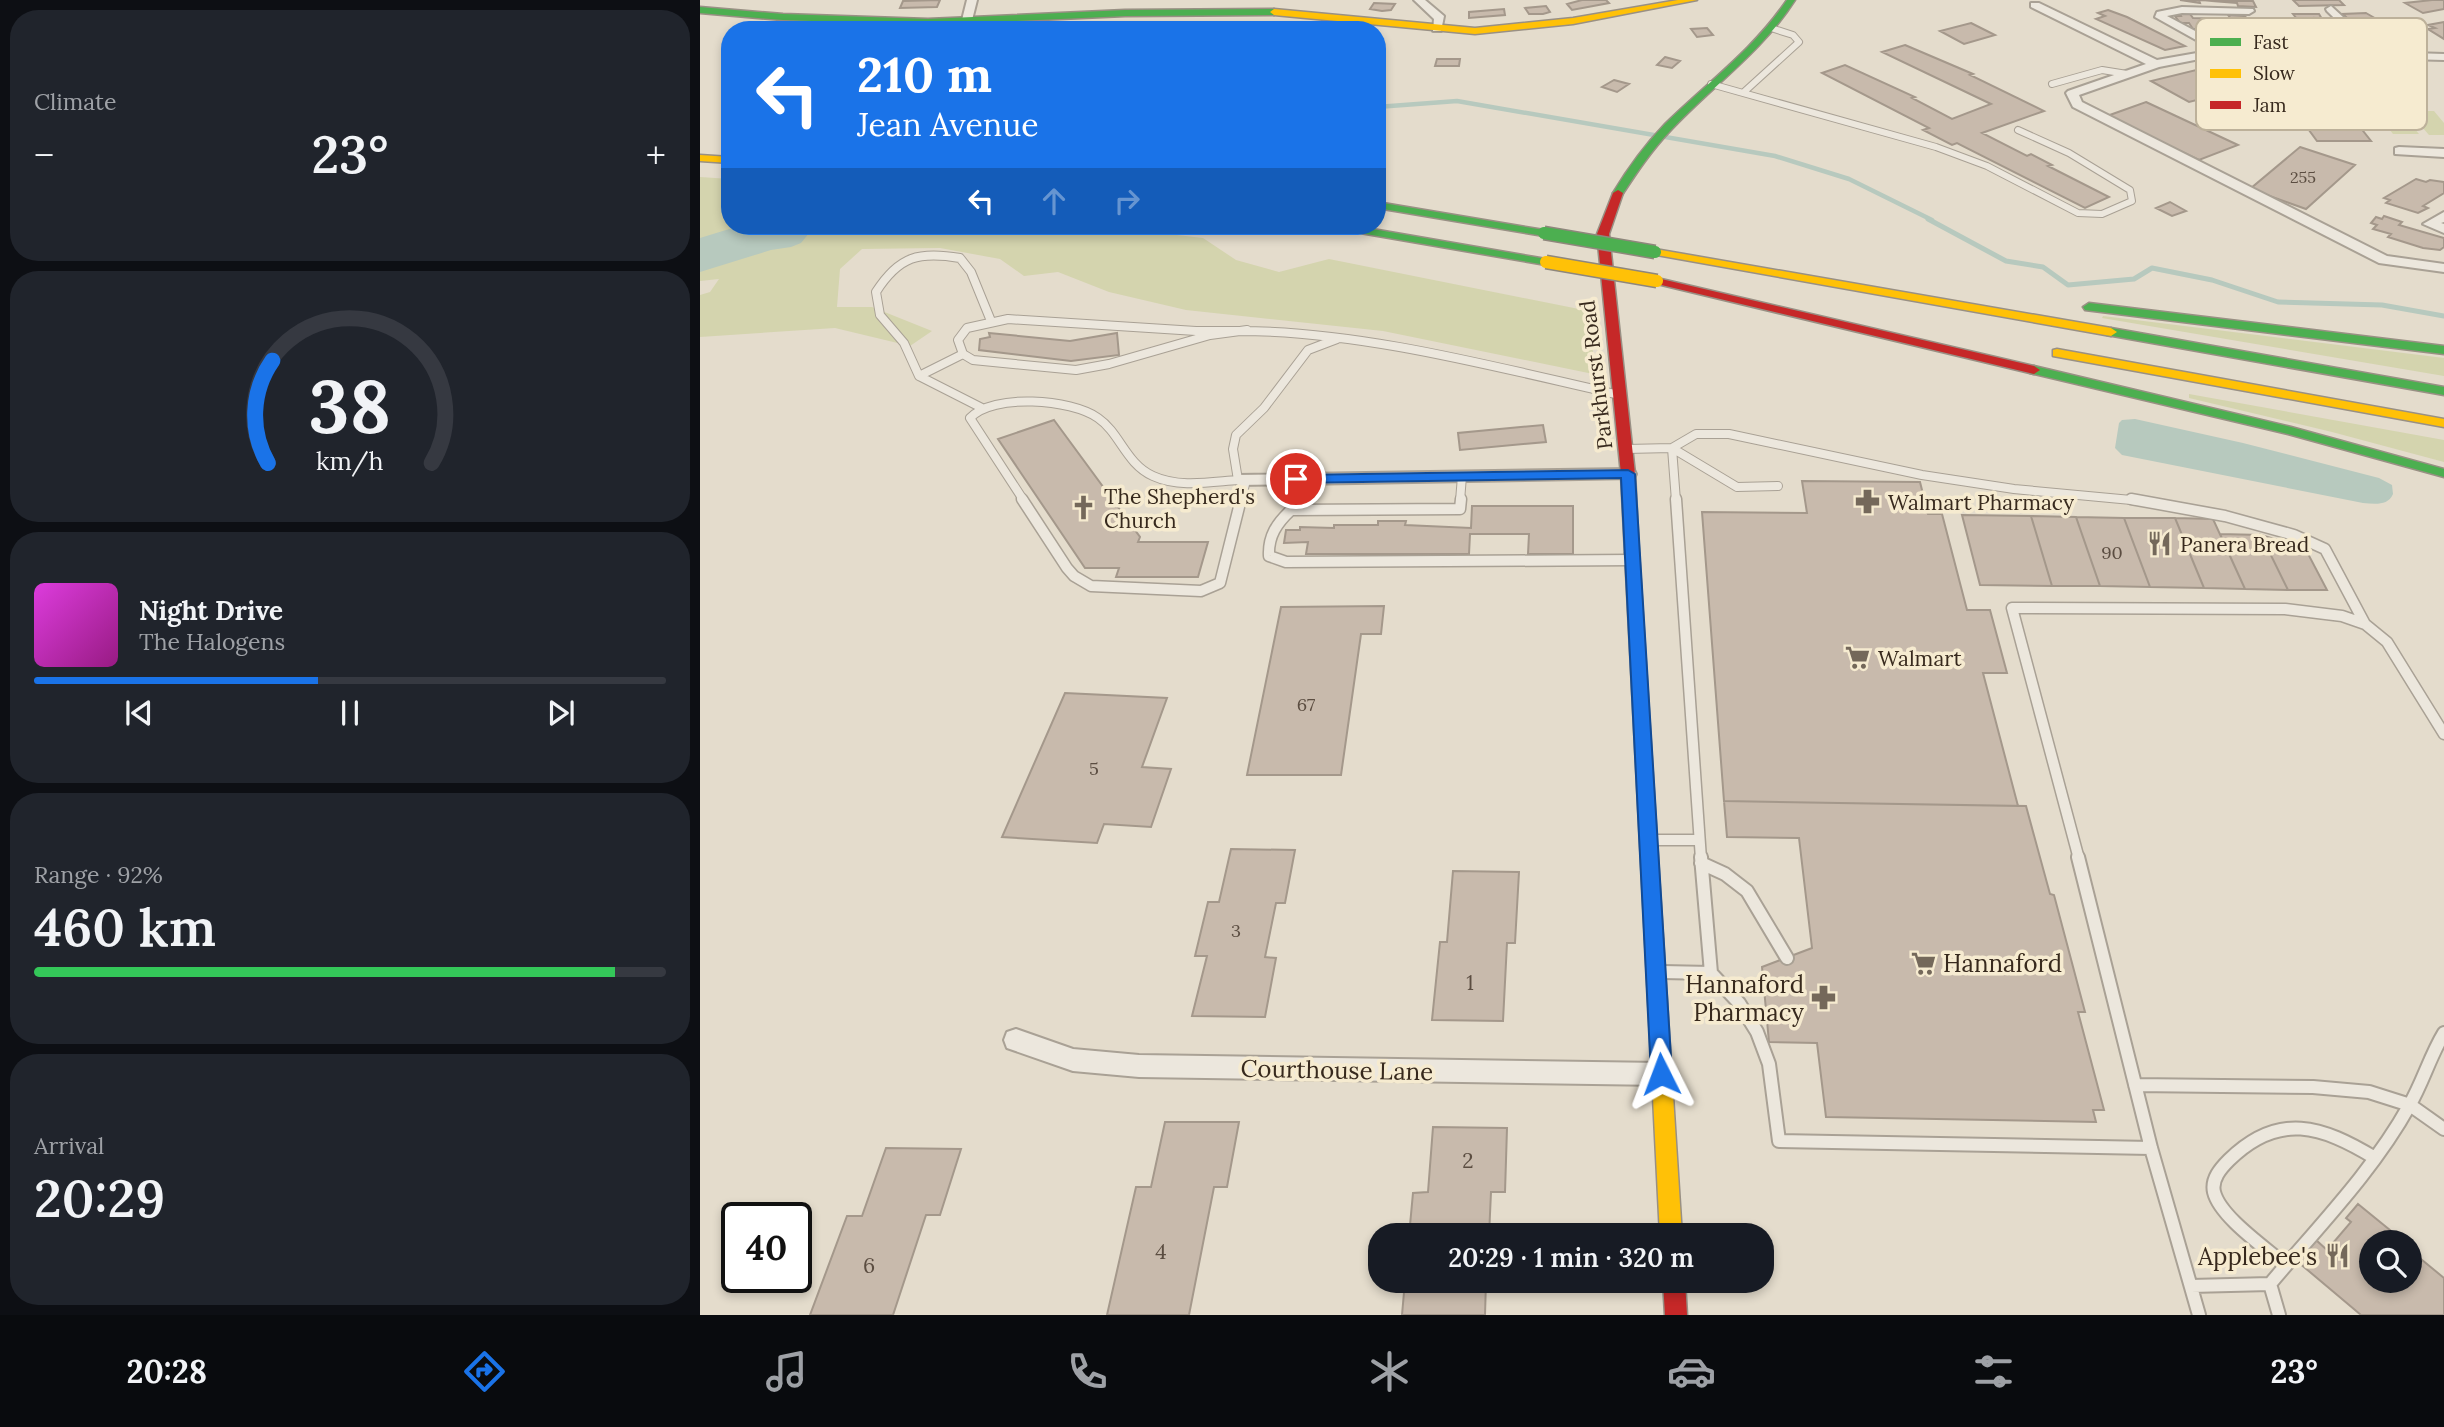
<!DOCTYPE html>
<html lang="en">
<head>
<meta charset="utf-8">
<style>
  :root { --surface:#171b24; --page:#20242c; --text:#f1f3f6; --muted:#9ea1a6; --line:#363941; --accent:#1a73e8 }
  body { margin:0; font-family:Lora,serif; background:var(--page); color:var(--text); height:100vh; display:flex; flex-direction:column; font-size:26px; white-space:nowrap }
  * { box-sizing:border-box; margin:0 }
  p { font-size:23px; color:var(--muted) }
  .icon { flex:none; width:38px; height:38px; fill:none; stroke:currentColor; stroke-width:2; stroke-linecap:round; stroke-linejoin:round }
  .map { position:relative; flex:1; overflow:hidden }
  .sheet { display:flex; flex-direction:column; gap:10px; padding:10px; background:#0d0f14; width:700px }
  .sheet>* { flex:none }
  .hud { position:absolute; left:21px; top:21px; width:665px; height:214px; border-radius:28px; box-shadow:0 4px 10px #0003; background:#1a73e8; color:#fff; overflow:hidden }
  .controls { position:absolute; left:1659px; top:1230px; display:grid; gap:14px }
  .controls a { display:grid; place-items:center; width:63px; height:63px; border-radius:50%; background:var(--surface); box-shadow:0 4px 10px #0003; font-size:35px }
  .speed { position:absolute; left:21px; top:1202px; display:flex; gap:14px; font-size:35px; font-weight:700; text-align:center }
  .speed>* { display:grid; place-content:center; width:91px; height:91px; border-radius:50%; background:var(--surface); box-shadow:0 4px 10px #0003; line-height:1 }
  .speed .limit { border:4px solid #111; border-radius:10px; background:#fff; color:#111 }
  .pin { position:absolute; display:grid; place-items:center; width:60px; height:60px; color:#fff; margin:-30px; border:4px solid #fff; border-radius:50%; box-shadow:0 2px 7px #0007 }
  .me { position:absolute; width:77px; margin:-38px; rotate:357deg; stroke-linejoin:round; filter:drop-shadow(0 0 5px #0008) }
  .turn { display:flex; align-items:center; gap:24px; height:147px; padding:0 21px; font-size:32px }
  .turn .icon { width:91px; height:91px; stroke-width:2.5 }
  .turn b { display:block; font-size:49px; line-height:60px }
  .lanes { display:flex; align-items:center; height:66px; padding:0 21px; background:#0003; justify-content:center; gap:35px; direction:ltr }
  .lanes .off { opacity:.35 }
  .big { font-size:52px; font-weight:600; line-height:1.1 }
  .sheet .tile { flex:1; display:flex; flex-direction:column; justify-content:center; gap:10px; min-width:0; padding:0 24px; border-radius:28px; background:var(--page) }
  .sheet .dial { align-items:center; gap:0 }
  .dial svg { height:182px; overflow:visible; fill:none; stroke:var(--line); stroke-width:7; stroke-linecap:round; text-anchor:middle }
  .dial text { fill:var(--text); stroke:none }
  .song { display:flex; align-items:center; gap:21px }
  .cover { width:84px; height:84px; border-radius:10px; background:linear-gradient(135deg,hsl(300 70% 55%),hsl(310 70% 35%)) }
  .played { height:7px; border-radius:4px; background:linear-gradient(90deg,var(--accent) 45%,var(--line) 45%) }
  .keys { display:flex; justify-content:space-around; direction:ltr }
  .heat { display:flex; justify-content:space-between; align-items:center; font-size:38px; direction:ltr }
  .charge { height:10px; border-radius:5px; background:linear-gradient(90deg,#34c759 92%,var(--line) 0) }
  .trip { position:absolute; left:668px; top:1223px; width:406px; height:70px; border-radius:28px; background:var(--surface); box-shadow:0 4px 10px #0003; font-weight:600; line-height:70px; text-align:center }
  .dock { display:flex; height:112px; justify-content:space-around; align-items:center; background:#090b0e; color:var(--muted) }
  .dock .icon { width:49px; height:49px }
  .dock .on { color:var(--accent) }
  .dock b { font-size:32px; color:var(--text) }
  main { display:flex; flex:1; min-height:0 }
  .map>svg:first-child { display:block }
</style>
</head>
<body>
<main>
<section class="sheet">
<div class="tile"><p>Climate</p>
<div class="heat"><a>−</a><b class="big">23°</b><a>+</a></div>
</div>
<div class="tile dial"><svg viewBox="0 0 100 80">
<path d="M14 69A42 42 0 1 1 86 69"/>
<path d="M14 69A42 42 0 0 1 16 24" stroke="#1a73e8"/>
<text x="50" y="56" font-size="32" font-weight="700">38</text>
<text x="50" y="72" font-size="11">km/h</text>
</svg></div>
<div class="tile">
<div class="song"><i class="cover"></i><div><b>Night Drive</b><p>The Halogens</p></div></div>
<div class="played"></div>
<div class="keys"><svg class="icon" aria-label="previous" viewBox="0 0 24 24"><path d="M18 5L8 12l10 7zM5 5v14"/></svg><svg class="icon" aria-label="pause" viewBox="0 0 24 24"><path d="M8 5v14M16 5v14"/></svg><svg class="icon" aria-label="next" viewBox="0 0 24 24"><path d="M6 5l10 7-10 7zM19 5v14"/></svg></div>
</div>
<div class="tile"><p>Range · 92%</p><b class="big">460 km</b><div class="charge"></div></div>
<div class="tile"><p>Arrival</p><b class="big">20:29</b></div>
</section>
<div class="map">
<svg width="1744" height="1315" viewBox="0 0 1744 1315">
  <rect width="100%" height="100%" fill="#e4dccc"/>
  <path fill="#d4d4ae" d="M1674 110H1699L1719 134H1693Z
    M1708 111H1734L1744 123V135H1729Z
    M0 177 30 179V226H397L503 238 536 260 579 272 629 259 884 310 898 375 683 331 486 310 409 292 358 272 324 276 300 259 240 248 162 249 140 269 137 307H172L232 331 210 346 135 328 0 337V295L10 292 19 279 0 281Z
    M1403 316 1744 358V376L1402 318Z
    M1489 394 1744 440V462L1632 432 1489 398Z"/>
  <path fill="#b7c9be" d="M39 226H115L101 243 91 247 71 250 0 272V238Z
    M1435 419 1543 443 1679 478 1692 485 1693 494C1688 506 1675 504 1663 503L1422 455 1415 448 1419 423 1422 420Z"/>
  <g fill="none" stroke-linecap="round" stroke-linejoin="round">
    <path stroke="#b7c9be" stroke-width="4.5" d="M677 107 757 101 1075 156 1149 179 1232 220"/>
    <path stroke="#b7c9be" stroke-width="5" d="M1228 219 1306 261 1343 267 1368 285 1434 279 1452 268 1512 280 1578 302 1682 305 1744 316"/>
  </g>
  <path fill="#c8baac" stroke="#a4988b" stroke-width="2" d="M240 0 237 7 200 8 203 1Z
    M882 0H906L909 3 872 10 867 4Z
    M1480 0 1553 1 1556 7 1538 6 1537 3 1499 0 1500 3Z
    M1593 0H1639L1644 5 1599 6Z
    M1732 0H1744V9L1723 13 1705 3Z
    M674 3 695 4 691 10 682 11 670 9Z
    M846 6 850 12 843 14H829L825 8Z
    M804 9 805 15 769 18V12Z
    M1408 10 1427 17 1485 46 1465 50 1396 19 1405 16 1398 13Z
    M1666 13 1699 32H1693L1704 42H1697L1702 46 1677 47 1672 42H1680L1669 32H1673L1654 18H1647L1643 14Z
    M1480 14H1490L1493 18 1531 19 1528 15 1544 16 1554 23H1550L1553 26H1539L1541 29H1493L1489 23H1480L1475 16H1481Z
    M1593 14H1619L1622 19 1615 18 1620 28H1625L1630 37 1639 42H1647L1651 47H1626L1622 43H1613L1602 33H1605L1601 28H1596L1592 24H1595L1591 19H1597Z
    M1744 22V39L1728 29 1735 28 1728 25Z
    M1271 23 1295 35 1264 44 1240 31Z
    M1007 28 1013 35 997 37 991 29Z
    M1205 45 1273 74 1270 75 1344 111 1282 133 1327 156 1331 154 1352 165 1348 166 1409 197 1385 208 1257 143 1252 145 1223 130 1229 128 1122 73 1145 65 1215 97 1212 98 1252 119 1291 104 1182 52Z
    M965 57 980 61 972 68 957 65Z
    M737 59H760L759 66H735Z
    M1533 61 1573 81 1489 102 1451 81Z
    M914 80 929 84 917 92 902 87Z
    M1581 92 1633 93 1671 141H1617Z
    M1446 102 1538 145 1499 160 1407 116Z
    M1600 147 1655 165 1606 209 1550 189Z
    M1716 179 1726 182 1730 180 1744 182V193L1723 206 1728 208 1718 213 1686 203 1690 200 1684 198Z
    M1470 202 1486 211 1472 216 1456 208Z
    M1684 216 1702 222 1699 225 1744 238V247L1740 250 1723 248 1688 237 1691 234 1673 229 1677 225 1671 223 1676 217 1682 219Z
    M289 333 370 341 417 333 419 355 371 361 279 350 280 339 290 337Z
    M354 420 440 537 438 542H508L498 577H416L419 568H385L298 439Z
    M843 425 846 442 760 450 758 433Z
    M1102 481 1220 482 1228 514H1242L1267 610H1290L1307 673H1283L1318 806 1024 801 1002 512 1107 513Z
    M772 506H873V554H828L829 534H770L769 554H606L608 542 584 543 586 530H600V527L634 528V525H678V521H706L705 525 771 528Z
    M1262 515 1331 516 1352 586 1280 585Z
    M1331 516 1376 517 1400 586H1352Z
    M1376 517 1424 518 1450 587 1400 586Z
    M1424 518H1475L1504 588 1450 587Z
    M1475 518 1513 519 1545 589 1504 588Z
    M1520 534 1561 535 1588 590 1545 589Z
    M1561 535 1605 548 1627 590H1588Z
    M684 606 681 634H661L641 775H547L581 607Z
    M365 693 467 698 442 767 471 769 451 827 404 824 397 843 302 837Z
    M1024 801 1326 806 1350 894 1354 895 1385 1012H1378L1404 1110H1393L1396 1122 1126 1117 1117 1043 1069 1042 1062 967 1112 948 1099 838 1027 837Z
    M531 849 595 850 585 903H576L565 957 576 958 565 1017 492 1016 507 956H495L508 902H519Z
    M753 871 819 872 815 943H807L803 1021 732 1020 740 942H747Z
    M465 1122H539L527 1187H514L489 1315H407L436 1187H451Z
    M733 1127 807 1128 805 1192H791L789 1236H709L713 1193 728 1192Z
    M186 1148 261 1149 240 1215H226L193 1315H110L147 1216H162Z
    M1658 1204 1696 1235 1694 1238 1700 1242H1671V1281H1710V1250L1744 1278V1315H1661L1598 1262 1616 1240 1627 1250 1651 1222 1646 1218Z
    M705 1281H786L785 1315H702Z"/>
  <g fill="none" stroke-linecap="round" stroke-linejoin="round">
    <defs>
      <path id="lane-far3" d="M1611 82 1626 53
        M1011 84 1236 147 1287 166 1378 213 1402 214 1432 201 1430 190 1369 153 1318 130
        M1352 84 1402 70 1427 74
        M1044 92 1099 42 1093 35 1071 28"/>
      <path id="lane-far2" d="M308 319 496 331H540L510 335 409 364 376 370 273 360 263 354 258 340 267 328Z
        M540 331C663 331 799 368 920 395
        M540 331 547 330
        M219 376 263 354
        M282 408 219 376 204 343 180 315 176 292C199 256 219 251 260 258L271 272 291 321
        M926 449 972 448 996 434H1029L1222 475 1314 489 1442 501
        M324 501 270 418C293 393 371 399 398 418 420 433 426 464 453 476 479 488 510 482 538 480L533 449 536 435 564 408 608 350 637 339
        M541 501 546 480
        M592 501 596 479
        M760 501 762 476
        M976 501 972 448 1037 487 1078 486"/>
      <path id="lane-far1" d="M322 499 367 568 374 576 391 586 501 591 520 583 541 499
        M593 499 591 510 760 509 761 499
        M976 499 1001 859
        M1431 499 1525 516 1594 535 1625 549 1665 624
        M591 510C577 523 568 536 569 556L586 562 933 560
        M954 840H999
        M1379 859 1312 608 1585 609 1642 616 1665 624 1687 642 1744 734"/>
      <path id="lane" d="M1001 857 1011 973 1039 1003 1057 1032 1069 1064 1079 1141 1451 1148
        M1378 857 1451 1148 1499 1315
        M1001 863 1025 874 1047 891 1087 958
        M962 972 1011 973
        M1435 1085 1613 1087 1669 1092 1710 1105 1744 1129
        M1585 1265C1566 1248 1520 1217 1514 1192 1511 1179 1521 1168 1529 1160 1579 1111 1622 1126 1675 1158
        M1491 1286 1570 1284
        M1579 1315 1570 1284C1618 1227 1673 1171 1709 1106 1723 1082 1730 1056 1744 1033"/>
      <path id="street" d="M267 0H277L272 20 267 23 262 20Z
        M714 0H725L744 16 741 31H733L734 19Z
        M1331 3H1339L1457 60 1514 50 1455 17 1457 12 1482 7 1553 9 1554 11 1549 14 1482 13 1467 16 1527 48 1668 51 1627 11 1626 9 1631 6 1681 52 1744 54V60L1525 54 1459 67 1379 95 1382 102 1687 256 1744 264V272L1679 263 1373 107 1366 93 1368 91 1446 64 1331 7Z
        M1699 147 1744 149V157L1695 154V148Z
        M1744 212V222L1741 223 1744 224V233L1723 224Z
        M928 469 934 470 936 474 934 478 538 485 530 480 538 475Z
        M316 1029 373 1049 439 1055 961 1063 970 1066 973 1074 970 1082 961 1085 439 1077 373 1071 307 1048 304 1040 307 1032Z"/>
      <path id="fast" d="M1087 0H1095C1062 52 1012 86 970 131 951 151 937 172 922 195H914L913 193C928 168 945 145 965 124 1007 83 1054 49 1087 0Z
        M0 7 83 14 228 19 425 10 574 9 578 12 574 15 425 16 228 25 83 20 0 13Z
        M677 202 844 230 850 233 844 236 677 208Z
        M631 226H655L846 259 852 262 846 265 637 229Z
        M1389 303 1744 346V354L1385 310 1383 307Z
        M1411 328 1744 387V395L1407 335 1405 332Z
        M1334 366 1591 427 1744 469V477L1588 434 1330 373V367Z
        M932 548 939 553 963 939 961 945 954 947 947 945 945 939 925 553Z"/>
      <path id="slow" d="M978 0H997L873 24 775 34 574 15 570 12 574 9 775 28 873 18Z
        M0 155 30 157V163L0 161Z
        M955 249 1411 328 1417 332 1411 336 951 254V250Z
        M1357 349 1744 419V427L1353 356V350Z
        M954 931 961 933 963 939 982 1236H960L945 939 947 933Z"/>
      <path id="jam" d="M918 190 923 193 909 234 935 474 939 553 932 558 925 553 921 474 897 234 913 193Z
        M957 278 1334 366 1340 370 1334 374 953 283 951 281Z
        M963 1281H985L987 1315H965Z"/>
    </defs>
    <use href="#lane-far3" stroke="#a9a195" stroke-width="8"/>
    <use href="#lane-far2" stroke="#a9a195" stroke-width="10"/>
    <use href="#lane-far1" stroke="#a9a195" stroke-width="13"/>
    <use href="#lane" stroke="#a9a195" stroke-width="16"/>
    <use href="#street" stroke="#a9a195" stroke-width="4"/>
    <use href="#fast" stroke="#999084" stroke-width="3"/>
    <use href="#slow" stroke="#999084" stroke-width="3"/>
    <use href="#jam" stroke="#999084" stroke-width="3"/>
    <use href="#lane-far3" stroke="#ece7dd" stroke-width="6"/>
    <use href="#lane-far2" stroke="#ece7dd" stroke-width="8"/>
    <use href="#lane-far1" stroke="#ece7dd" stroke-width="10"/>
    <use href="#lane" stroke="#ece7dd" stroke-width="12"/>
    <use href="#street" fill="#ece7dd" fill-rule="evenodd"/>
    <use href="#fast" fill="#4caf50" fill-rule="evenodd"/>
    <use href="#slow" fill="#ffc107" fill-rule="evenodd"/>
    <use href="#jam" fill="#c62828" fill-rule="evenodd"/>
    <defs>
      <path id="fast-bridge" d="M844 233 955 252"/>
      <path id="slow-bridge" d="M846 262 957 281"/>
    </defs>
    <use href="#fast-bridge" stroke="#8f877c" stroke-width="15" stroke-linecap="butt"/>
    <use href="#slow-bridge" stroke="#8f877c" stroke-width="15" stroke-linecap="butt"/>
    <use href="#fast-bridge" stroke="#4caf50" stroke-width="12"/>
    <use href="#slow-bridge" stroke="#ffc107" stroke-width="12"/>
  </g>
  <path fill="#1a73e8" stroke="#114b97" stroke-width="2" d="M928 470 935 474 972 1074 969 1081 961 1084 954 1081 951 1074 921 478 596 483 589 479 596 475Z"/>
  <defs>
    <symbol id="pharmacy-bare" viewBox="-9 -9 18 18"><path d="M-2-6h4v4h4v4h-4v4h-4v-4h-4v-4h4Z" fill="#74685a" stroke="#f6ebd0" stroke-width="2.5" paint-order="stroke"/></symbol>
    <symbol id="church-bare" viewBox="-9 -9 18 18"><path d="M-1.2-6h2.4v3.5h3.3v2.4h-3.3V6h-2.4V-.1h-3.3v-2.4h3.3Z" fill="#74685a" stroke="#f6ebd0" stroke-width="2.5" paint-order="stroke"/></symbol>
    <symbol id="restaurant-bare" viewBox="-9 -9 18 18"><path d="M-5-6h1v4h1v-4h1v4h1v-4h1v5L-1.5 .5V6h-2V.5L-5-1ZM5-6V6H3V1.5H1.5Q1.5-4 5-6Z" fill="#74685a" stroke="#f6ebd0" stroke-width="2.5" paint-order="stroke"/></symbol>
    <symbol id="supermarket-bare" viewBox="-9 -9 18 18"><path d="M-6-5.5h2.5l.6 2H6L4.5 2H-2.5L-4.4-4H-6ZM-1.5 3.2a1.3 1.3 0 1 0 .1 0ZM3 3.2a1.3 1.3 0 1 0 .1 0Z" fill="#74685a" stroke="#f6ebd0" stroke-width="2.5" paint-order="stroke"/></symbol>
  </defs>
  <g fill-rule="evenodd">
    <use href="#pharmacy-bare" x="1150" y="484" width="35" height="35"/>
    <use href="#church-bare" x="366" y="490" width="35" height="35"/>
    <use href="#restaurant-bare" x="1442" y="526" width="35" height="35"/>
    <use href="#supermarket-bare" x="1140" y="640" width="35" height="35"/>
    <use href="#supermarket-bare" x="1206" y="946" width="35" height="35"/>
    <use href="#pharmacy-bare" x="1106" y="980" width="35" height="35"/>
    <use href="#restaurant-bare" x="1620" y="1238" width="35" height="35"/>
  </g>
  <g text-anchor="middle" dominant-baseline="central" stroke-width="7" stroke-linejoin="round" paint-order="stroke">
    <g font-size="16" fill="#5b4d41">
      <text x="1603" y="177">255</text>
    </g>
    <g font-size="18" fill="#5b4d41">
      <text x="1412" y="552">90</text>
      <text x="606" y="704">67</text>
      <text x="394" y="768">5</text>
      <text x="536" y="930">3</text>
    </g>
    <g font-size="21" fill="#37291d" stroke="#f6ebd0">
      <text transform="translate(896 375) rotate(-97)">Parkhurst Road</text>
    </g>
    <g font-size="21" fill="#37291d" stroke="#f6ebd0" text-anchor="start">
      <text x="404" y="496">The Shepherd's<tspan x="404" dy="24">Church</tspan></text>
      <text x="1188" y="502">Walmart Pharmacy</text>
      <text x="1480" y="544">Panera Bread</text>
      <text x="1178" y="658">Walmart</text>
    </g>
    <g font-size="21" fill="#5b4d41">
      <text x="770" y="982">1</text>
      <text x="768" y="1160">2</text>
      <text x="461" y="1251">4</text>
      <text x="169" y="1265">6</text>
    </g>
    <g font-size="24" fill="#37291d" stroke="#f6ebd0" text-anchor="end">
      <text x="1243" y="963" text-anchor="start">Hannaford</text>
      <text x="1104" y="984">Hannaford<tspan x="1104" dy="28">Pharmacy</tspan></text>
      <text x="1617" y="1256">Applebee's</text>
    </g>
    <g font-size="24" fill="#37291d" stroke="#f6ebd0">
      <text transform="translate(637 1070) rotate(1)">Courthouse Lane</text>
    </g>
  </g>
  <rect x="1496" y="18" width="231" height="112" rx="10" fill="#f6ebd0" stroke="#bdb19a" stroke-width="2"/>
  <rect x="1510" y="38" width="31" height="8" fill="#4caf50"/>
  <rect x="1510" y="69" width="31" height="9" fill="#ffc107"/>
  <rect x="1510" y="101" width="31" height="8" fill="#c62828"/>
  <g font-size="19" fill="#37291d">
    <text x="1553" y="49">Fast</text>
    <text x="1553" y="80">Slow</text>
    <text x="1553" y="112">Jam</text>
  </g>
</svg>
<div class="controls">
<a><svg class="icon" aria-label="search" viewBox="0 0 24 24"><circle cx="10" cy="10" r="6"/><path d="M15 15l6 6"/></svg></a>
</div>
<div class="speed"><div class="limit">40</div></div>
<div class="pin" style="left:596px;top:479px;background:#d93025"><svg class="icon" aria-label="arrive" viewBox="0 0 24 24"><path d="M6 21V4h12l-3 4 3 4H6"/></svg></div>
<svg class="me" style="left:961px;top:1074px" viewBox="-20 -20 40 40"><path d="M0-17L14 15 0 8-14 15z" fill="#1a73e8" stroke="#fff" stroke-width="4"/></svg>
<div class="trip">20:29 · 1 min · 320 m</div>
<div class="hud">
<div class="turn"><svg class="icon" aria-label="left" viewBox="0 0 24 24"><path d="M17 20v-9H6M10 6l-5 5 5 5"/></svg><div><b>210 m</b>Jean Avenue</div></div>
<div class="lanes"><svg class="icon" aria-label="left" viewBox="0 0 24 24"><path d="M17 20v-9H6M10 6l-5 5 5 5"/></svg><svg class="icon off" aria-label="ahead" viewBox="0 0 24 24"><path d="M12 20V5M6 11l6-6 6 6"/></svg><svg class="icon off" aria-label="right" viewBox="0 0 24 24"><path d="M7 20v-9h11M14 6l5 5-5 5"/></svg></div>
</div>
</div>
</main>
<nav class="dock">
<b>20:28</b>
<svg class="icon on" aria-label="directions" viewBox="0 0 24 24"><path d="M12 3l9 9-9 9-9-9zM9 14v-3h6M13 9l2 2-2 2"/></svg>
<svg class="icon" aria-label="music" viewBox="0 0 24 24"><path d="M9 18V5l10-2v13"/><circle cx="6" cy="18" r="3"/><circle cx="16" cy="16" r="3"/></svg>
<svg class="icon" aria-label="phone" viewBox="0 0 24 24"><path d="M5 4h4l2 5-3 2q2 4 5 5l2-3 5 2v4C11 20 4 13 5 4z"/></svg>
<svg class="icon" aria-label="climate" viewBox="0 0 24 24"><path d="M12 3v18M4 7l16 10M4 17L20 7"/></svg>
<svg class="icon" aria-label="car" viewBox="0 0 24 24"><path d="M5 17H2v-5l4-1 3-4h7l3 4 3 1v5h-3M9 17h6M6 11h13"/><circle cx="7" cy="17" r="2"/><circle cx="17" cy="17" r="2"/></svg>
<svg class="icon" aria-label="filters" viewBox="0 0 24 24"><path d="M4 7h16M4 17h16"/><circle cx="9" cy="7" r="2"/><circle cx="15" cy="17" r="2"/></svg>
<b>23°</b>
</nav>
</body>
</html>
